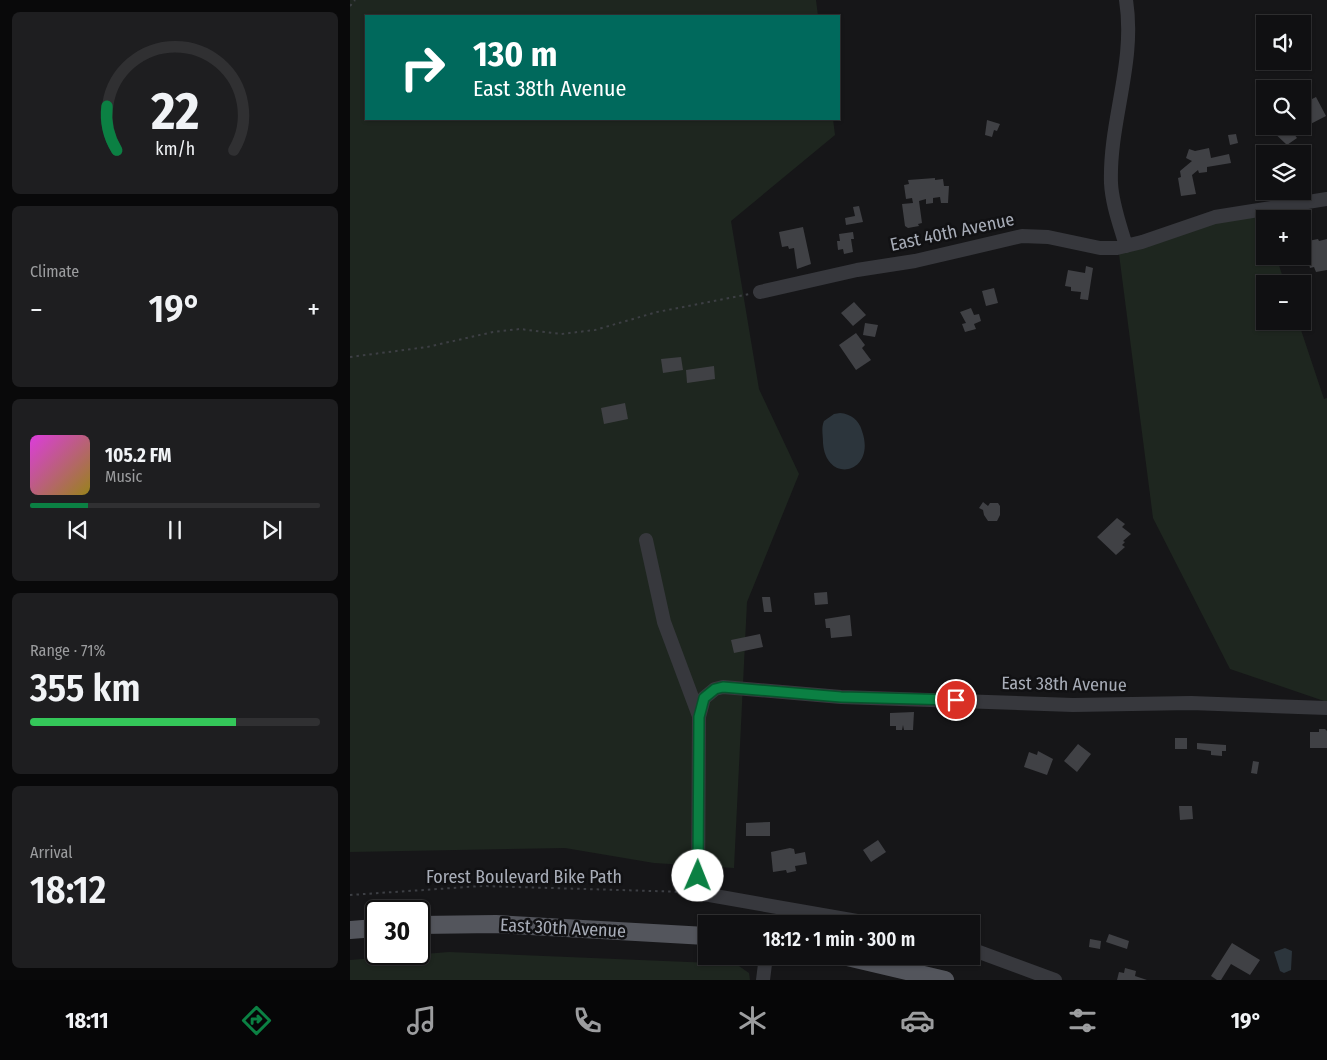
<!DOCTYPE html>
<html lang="en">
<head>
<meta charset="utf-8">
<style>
  :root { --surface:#101012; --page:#1e1e20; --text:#f1f3f6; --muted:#9c9d9f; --line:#303032; --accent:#0b8043 }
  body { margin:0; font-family:"Fira Sans Condensed",sans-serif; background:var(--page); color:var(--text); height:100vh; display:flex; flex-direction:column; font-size:19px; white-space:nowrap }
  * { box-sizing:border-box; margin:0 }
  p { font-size:16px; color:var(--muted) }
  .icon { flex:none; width:28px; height:28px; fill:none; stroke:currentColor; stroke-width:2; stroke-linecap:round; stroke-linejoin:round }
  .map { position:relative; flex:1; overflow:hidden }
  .side { display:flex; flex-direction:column; gap:12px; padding:12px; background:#09090a; width:350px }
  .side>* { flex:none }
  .guide { position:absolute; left:15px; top:15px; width:475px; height:105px; border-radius:0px; box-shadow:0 1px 4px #0004,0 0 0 1px var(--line); background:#00695c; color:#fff; overflow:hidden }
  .tools { position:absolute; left:906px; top:15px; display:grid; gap:10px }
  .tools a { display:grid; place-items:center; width:55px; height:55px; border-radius:0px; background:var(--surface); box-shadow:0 1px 4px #0004,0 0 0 1px var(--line); font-size:25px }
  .speed { position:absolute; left:15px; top:900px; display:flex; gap:10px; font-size:25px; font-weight:700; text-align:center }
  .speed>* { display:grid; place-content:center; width:65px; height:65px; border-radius:50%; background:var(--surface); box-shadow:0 1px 4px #0004,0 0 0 1px var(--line); line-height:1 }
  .speed .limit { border:2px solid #111; border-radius:8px; background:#fff; color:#111 }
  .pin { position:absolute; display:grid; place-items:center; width:42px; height:42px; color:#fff; margin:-21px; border:2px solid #fff; border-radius:50%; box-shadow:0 1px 5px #0007 }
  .me { position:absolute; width:55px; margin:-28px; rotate:1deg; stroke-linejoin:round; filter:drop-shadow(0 0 4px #0008) }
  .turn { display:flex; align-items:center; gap:18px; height:105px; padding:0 25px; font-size:22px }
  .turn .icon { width:65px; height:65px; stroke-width:2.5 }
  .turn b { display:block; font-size:35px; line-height:42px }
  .big { font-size:38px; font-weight:600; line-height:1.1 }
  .side .widget { flex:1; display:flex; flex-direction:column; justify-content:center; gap:8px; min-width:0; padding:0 18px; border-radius:8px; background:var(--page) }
  .side .dial { align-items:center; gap:0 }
  .dial svg { height:130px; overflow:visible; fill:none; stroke:var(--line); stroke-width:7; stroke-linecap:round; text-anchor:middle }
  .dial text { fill:var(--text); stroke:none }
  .song { display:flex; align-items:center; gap:15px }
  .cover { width:60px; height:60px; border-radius:8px; background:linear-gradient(135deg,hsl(300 70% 55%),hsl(50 70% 35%)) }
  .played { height:5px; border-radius:2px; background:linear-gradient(90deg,var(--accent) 20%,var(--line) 20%) }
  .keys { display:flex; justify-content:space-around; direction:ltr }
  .heat { display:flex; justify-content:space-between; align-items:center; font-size:28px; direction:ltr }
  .charge { height:8px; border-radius:4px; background:linear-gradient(90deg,#34c759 71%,var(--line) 0) }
  .trip { position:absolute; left:348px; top:915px; width:282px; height:50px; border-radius:0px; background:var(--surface); box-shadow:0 1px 4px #0004,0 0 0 1px var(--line); font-weight:600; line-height:50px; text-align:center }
  .tab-bar { display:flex; height:80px; justify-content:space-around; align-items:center; background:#060607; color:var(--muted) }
  .tab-bar .icon { width:35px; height:35px }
  .tab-bar .selected { color:var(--accent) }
  .tab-bar b { font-size:22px; color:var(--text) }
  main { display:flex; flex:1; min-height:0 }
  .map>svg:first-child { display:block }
</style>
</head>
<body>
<main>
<section class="side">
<div class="widget dial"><svg viewBox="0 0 100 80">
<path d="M14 69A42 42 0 1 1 86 69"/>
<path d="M14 69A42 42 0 0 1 8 42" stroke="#0b8043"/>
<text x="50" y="56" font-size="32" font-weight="700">22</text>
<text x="50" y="72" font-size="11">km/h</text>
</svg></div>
<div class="widget"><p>Climate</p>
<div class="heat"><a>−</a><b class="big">19°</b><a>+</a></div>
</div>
<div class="widget">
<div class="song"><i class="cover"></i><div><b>105.2 FM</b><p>Music</p></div></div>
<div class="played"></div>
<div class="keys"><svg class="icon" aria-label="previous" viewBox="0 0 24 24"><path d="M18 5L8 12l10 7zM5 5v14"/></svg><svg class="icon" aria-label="pause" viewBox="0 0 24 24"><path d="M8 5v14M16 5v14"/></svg><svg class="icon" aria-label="next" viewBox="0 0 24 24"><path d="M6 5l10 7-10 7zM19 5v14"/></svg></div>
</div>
<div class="widget"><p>Range · 71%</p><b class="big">355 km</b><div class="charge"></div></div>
<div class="widget"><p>Arrival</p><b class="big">18:12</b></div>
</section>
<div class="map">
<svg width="977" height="980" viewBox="0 0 977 980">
  <rect width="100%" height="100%" fill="#161618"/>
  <path fill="#1e261f" d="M0 0H466L468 16H16V119H483L485 135 381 221 409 389 449 474 397 602 384 868 304 863 215 848 0 852Z
    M912 214 915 223V256H926L935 284H915V321H948L974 399 977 398V702L880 669 803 518 769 254 843 228Z
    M99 952 386 964 399 973 400 980H0V960Z"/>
  <path fill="#2c353c" d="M490 413C501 414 509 420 512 431 527 474 476 485 473 443 473 435 471 428 474 421L484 414Z
    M935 948 942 951 941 970 934 973 930 971 924 952Z"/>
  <path fill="#404145" d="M956 93 960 100 966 97 976 116 947 131 945 126H952V95Z
    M637 120 650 124 647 131 644 130 642 137 635 135Z
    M921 126H938L947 138 937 145 919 128Z
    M886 134 888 143 880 145 878 135Z
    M859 148 861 158 879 154 881 163 857 167V172L849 173 848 170 842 175 846 194 831 196 828 178 831 177 830 171 842 161 836 158 839 149 845 151Z
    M585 178V180L593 179 594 186H599L598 203H591L590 197 583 198V203L576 204V199L569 201 572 223 568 224 569 226 558 228 555 226 552 204 563 203 562 198 556 199 554 185 559 184 558 180Z
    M509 206 513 222 496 225 495 218 505 216 503 207Z
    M453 227 461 264 447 269 444 248 439 249 438 246 432 247 429 232Z
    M503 232 504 239H501L503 252 494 254 493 249 488 250 487 241H490L489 234Z
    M968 239 969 241 977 239V270L966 272 964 267 960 268 956 253 961 251 958 241Z
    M736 266 743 268 738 300 730 299 731 292 721 291V287L715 286 718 270 735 273Z
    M644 288 648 303 636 306 632 291Z
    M504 302 516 315 503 326 491 313Z
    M621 308 624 315 629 314 631 321 624 324 626 329 615 332 612 324 616 323 610 312Z
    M515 323 528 325 525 337 513 335Z
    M506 333 515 345 512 348 521 360 506 370 489 345Z
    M331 357 333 370 313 373 311 359Z
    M364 366 365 379 337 383 336 370Z
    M275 403 278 419 254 424 251 408Z
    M633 502 638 506 640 503H648L650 506V515L647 521H638L634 515 633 510 629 508Z
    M767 518 775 524 772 527 781 534 773 541 775 542 772 545 775 547 766 555 747 537Z
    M477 592 478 604 465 605 464 593Z
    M412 597H420L422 612H414Z
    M500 615 502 636 481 638 480 628H476L475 619Z
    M410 634 413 647 384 653 381 640Z
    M564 712 563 730H554L553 725 552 730H546V726H540V713Z
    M969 729H975L977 731V748H960V732H969Z
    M825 738H837V749H825Z
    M847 743 876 745V751H872V756L861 755V751L847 749Z
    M728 744 741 754 727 772 714 761Z
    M688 751 703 759 697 775 674 767 679 752 687 755Z
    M903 761 909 762 907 774 901 773Z
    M829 806H842L843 819 830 820Z
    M420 822V836H396V823Z
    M528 840 536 852 521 862 513 850Z
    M440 848 444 849 445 854 455 852 457 864 445 866 446 871 437 873 436 870 423 872 421 852Z
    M759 934 779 941 777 949 756 942Z
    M740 939 751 941 750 949 739 947Z
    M882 943 910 960 900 975 881 964 871 980H867L861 976Z
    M775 968 786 971 785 976 797 980H767L769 972 774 973Z"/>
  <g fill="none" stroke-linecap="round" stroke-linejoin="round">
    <path stroke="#3d3f44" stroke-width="2" stroke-dasharray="2.5 4" stroke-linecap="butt" d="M0 6 5 0
      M0 357 77 347 143 332 170 329 211 334 245 330 307 312 400 294
      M0 895 132 886 337 892"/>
    <path stroke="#37383d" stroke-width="14" d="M776 246C770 225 762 204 761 183 759 121 786 63 776 0
      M410 292 507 270 565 261 672 236 698 237 750 248H767L792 242 865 217 977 199
      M296 540 314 622 349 716
      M524 924 348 893 349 717 354 698 365 689 373 687 491 697 723 705 841 703 977 708
      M621 949 705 980
      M413 980 416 956"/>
    <path stroke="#53555c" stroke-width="18" d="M69 925 146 924 356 936
      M0 930 26 928
      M493 956 595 980"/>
  </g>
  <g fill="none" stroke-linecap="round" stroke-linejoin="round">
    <defs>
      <path id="route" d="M348 876 349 717 354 698 365 689 373 687 491 697 606 700"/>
    </defs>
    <use href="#route" stroke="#07532c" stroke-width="12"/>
    <use href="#route" stroke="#0b8043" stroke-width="9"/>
  </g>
  <g text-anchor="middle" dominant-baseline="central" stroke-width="5" stroke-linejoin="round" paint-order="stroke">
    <g font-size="18" fill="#a8adb8" stroke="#111113">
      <text transform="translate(602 232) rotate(-12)">East 40th Avenue</text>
      <text transform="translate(714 684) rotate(1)">East 38th Avenue</text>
      <text x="174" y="877">Forest Boulevard Bike Path</text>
      <text transform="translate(213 928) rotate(3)">East 30th Avenue</text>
    </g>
  </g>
</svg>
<div class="tools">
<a><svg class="icon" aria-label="sound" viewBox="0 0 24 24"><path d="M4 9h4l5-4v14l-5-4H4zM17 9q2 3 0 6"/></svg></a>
<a><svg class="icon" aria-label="search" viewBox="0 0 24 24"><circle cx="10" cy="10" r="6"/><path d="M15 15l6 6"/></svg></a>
<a><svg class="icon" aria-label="layers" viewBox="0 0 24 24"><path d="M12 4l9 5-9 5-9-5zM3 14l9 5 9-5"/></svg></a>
<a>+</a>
<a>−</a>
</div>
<div class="speed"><div class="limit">30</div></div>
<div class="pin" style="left:606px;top:700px;background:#d93025"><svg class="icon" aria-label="arrive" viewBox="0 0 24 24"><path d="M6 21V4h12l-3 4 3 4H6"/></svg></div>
<svg class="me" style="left:348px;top:876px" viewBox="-20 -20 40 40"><circle r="19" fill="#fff"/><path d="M0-13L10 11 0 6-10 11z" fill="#0b8043"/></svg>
<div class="trip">18:12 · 1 min · 300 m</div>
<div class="guide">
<div class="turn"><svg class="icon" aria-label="right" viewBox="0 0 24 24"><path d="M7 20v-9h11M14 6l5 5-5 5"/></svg><div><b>130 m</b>East 38th Avenue</div></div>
</div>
</div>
</main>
<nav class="tab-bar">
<b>18:11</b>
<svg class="icon selected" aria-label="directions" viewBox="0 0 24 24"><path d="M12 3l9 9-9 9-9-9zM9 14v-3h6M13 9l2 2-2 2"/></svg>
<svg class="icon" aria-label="music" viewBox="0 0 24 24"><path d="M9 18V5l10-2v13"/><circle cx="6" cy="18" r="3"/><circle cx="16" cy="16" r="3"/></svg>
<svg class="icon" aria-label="phone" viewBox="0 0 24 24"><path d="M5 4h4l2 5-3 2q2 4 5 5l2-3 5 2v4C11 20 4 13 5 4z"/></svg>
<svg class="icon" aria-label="climate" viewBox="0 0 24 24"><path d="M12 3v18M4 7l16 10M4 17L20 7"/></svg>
<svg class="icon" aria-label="car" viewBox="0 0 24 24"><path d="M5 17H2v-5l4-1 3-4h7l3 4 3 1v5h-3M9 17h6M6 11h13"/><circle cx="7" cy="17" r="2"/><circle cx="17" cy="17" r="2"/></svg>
<svg class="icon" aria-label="filters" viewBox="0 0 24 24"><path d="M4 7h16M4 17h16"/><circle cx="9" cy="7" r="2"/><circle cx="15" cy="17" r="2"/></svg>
<b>19°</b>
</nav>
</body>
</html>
